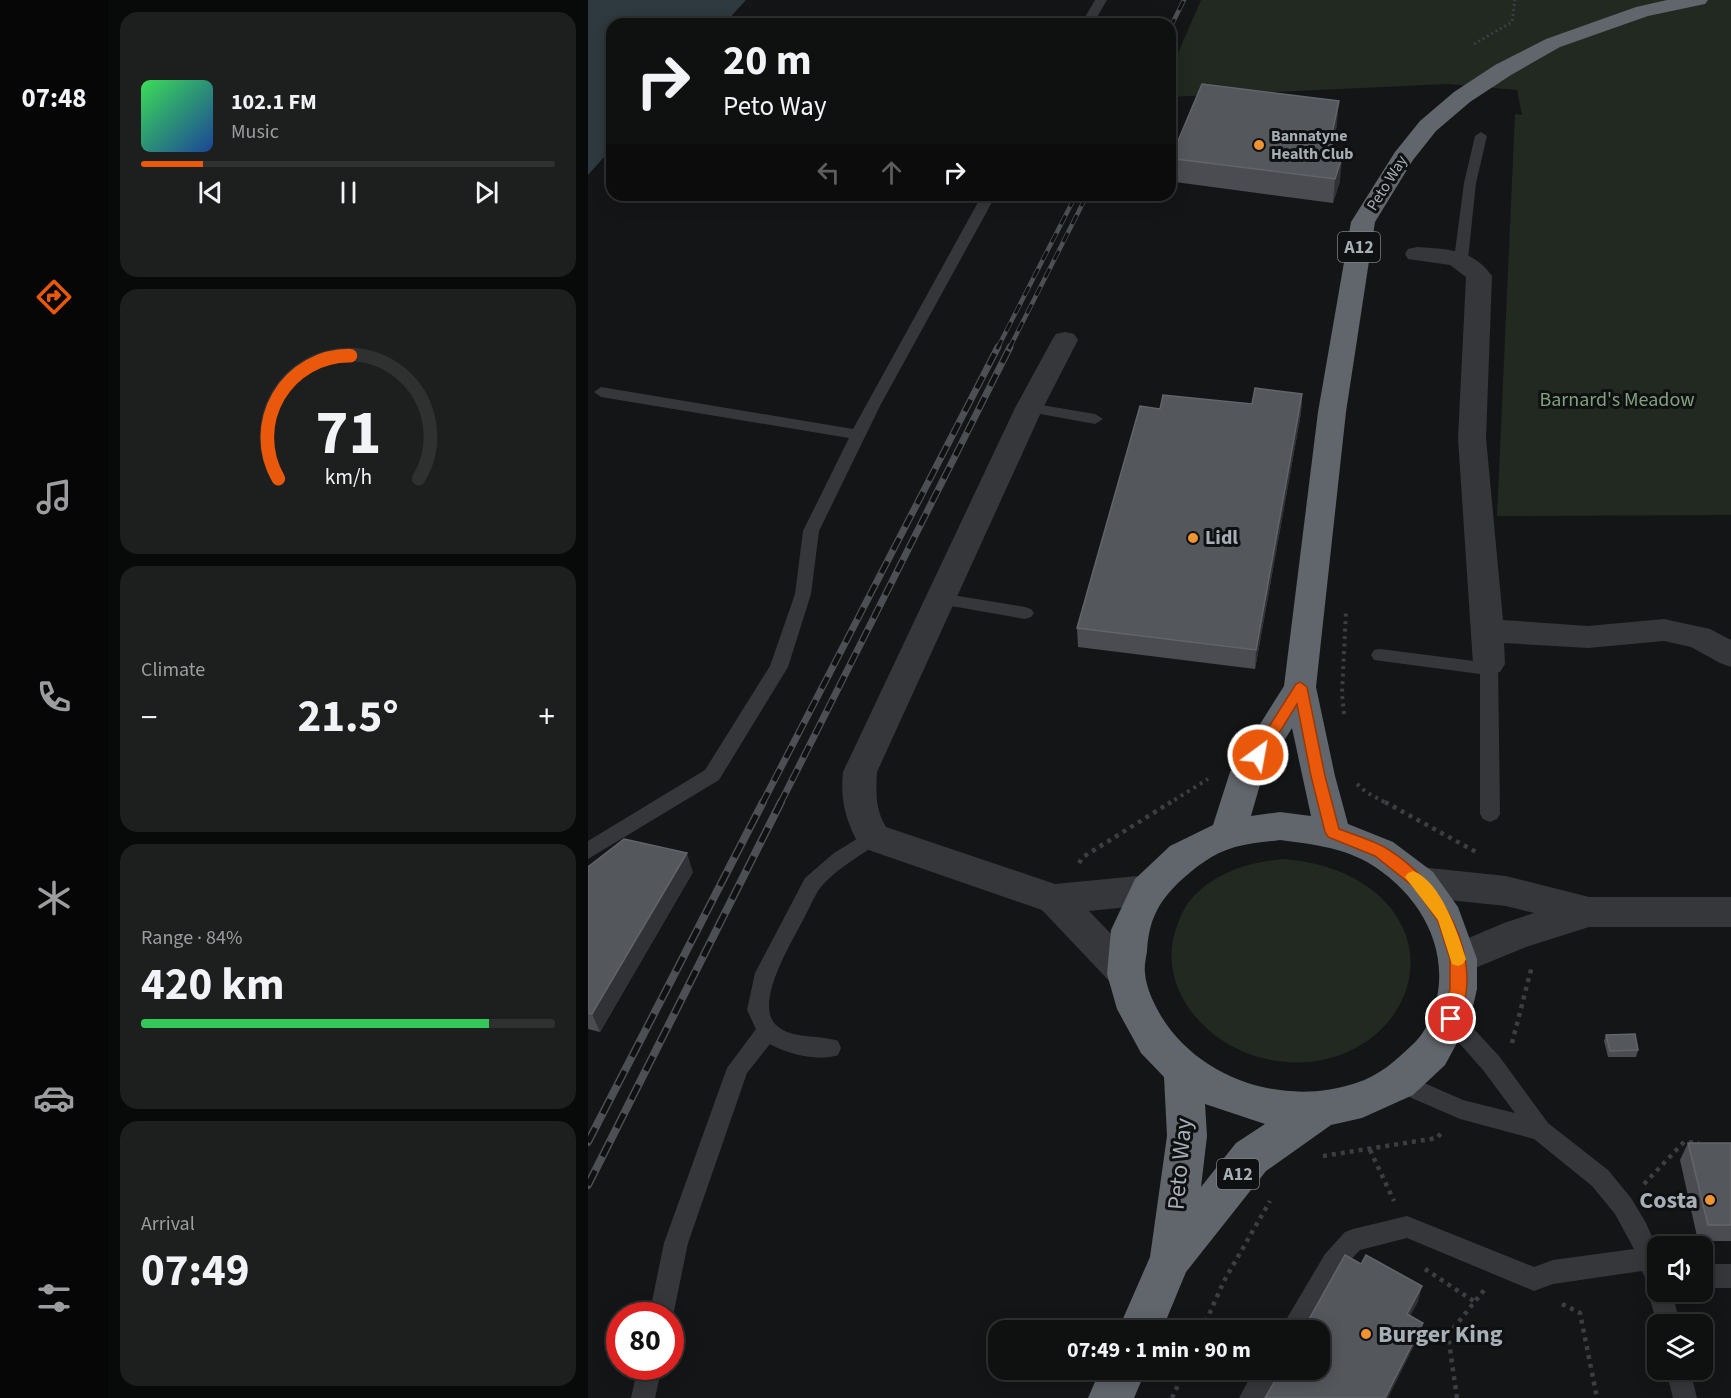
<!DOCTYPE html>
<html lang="en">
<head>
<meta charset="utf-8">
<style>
  :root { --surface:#0f1010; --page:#1d1e1e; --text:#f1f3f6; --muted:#9b9d9f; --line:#2f3030; --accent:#ea580c }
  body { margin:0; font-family:"Source Sans 3",sans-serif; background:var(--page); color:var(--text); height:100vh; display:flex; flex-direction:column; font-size:22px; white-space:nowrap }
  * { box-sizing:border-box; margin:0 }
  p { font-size:20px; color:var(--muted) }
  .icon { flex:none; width:33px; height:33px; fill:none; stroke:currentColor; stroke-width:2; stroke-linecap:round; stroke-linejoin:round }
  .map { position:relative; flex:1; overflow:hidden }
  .details { display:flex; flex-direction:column; gap:12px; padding:12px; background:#080909; width:480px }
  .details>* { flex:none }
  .hud { position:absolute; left:18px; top:18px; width:570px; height:183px; border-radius:18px; box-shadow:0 3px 15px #0003,0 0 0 2px var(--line); background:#0f1010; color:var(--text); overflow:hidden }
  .fabs { position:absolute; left:1059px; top:1236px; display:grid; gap:12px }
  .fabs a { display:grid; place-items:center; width:66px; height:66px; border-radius:12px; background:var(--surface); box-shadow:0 3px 15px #0003,0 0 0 2px var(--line); font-size:30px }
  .speed { position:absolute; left:18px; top:1302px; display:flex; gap:12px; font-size:30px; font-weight:700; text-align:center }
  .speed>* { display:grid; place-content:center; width:78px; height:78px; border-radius:50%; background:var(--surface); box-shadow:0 3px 15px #0003,0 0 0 2px var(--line); line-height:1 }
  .speed .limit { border:9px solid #d22; background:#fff; color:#111 }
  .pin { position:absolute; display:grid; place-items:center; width:51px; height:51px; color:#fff; margin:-26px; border:3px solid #fff; border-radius:50%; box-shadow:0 2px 6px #0007 }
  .me { position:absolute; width:66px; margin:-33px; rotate:32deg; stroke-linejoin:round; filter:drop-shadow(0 0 4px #0008) }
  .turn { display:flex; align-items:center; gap:21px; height:126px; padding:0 18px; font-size:27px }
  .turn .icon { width:78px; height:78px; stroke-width:2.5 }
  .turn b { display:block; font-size:42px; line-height:51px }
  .lanes { display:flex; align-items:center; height:57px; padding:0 18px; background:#0003; justify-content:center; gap:30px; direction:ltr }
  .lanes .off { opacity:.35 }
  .big { font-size:45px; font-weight:700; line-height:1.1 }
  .details .card { flex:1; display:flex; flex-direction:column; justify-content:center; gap:9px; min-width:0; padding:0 21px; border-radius:18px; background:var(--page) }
  .details .dial { align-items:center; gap:0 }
  .dial svg { height:156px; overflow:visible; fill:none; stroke:var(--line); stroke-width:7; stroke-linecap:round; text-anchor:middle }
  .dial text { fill:var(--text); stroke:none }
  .song { display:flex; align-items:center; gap:18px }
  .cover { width:72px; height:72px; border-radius:9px; background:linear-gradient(135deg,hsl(130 70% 55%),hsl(220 70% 35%)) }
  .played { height:6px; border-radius:3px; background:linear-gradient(90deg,var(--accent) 15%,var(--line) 15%) }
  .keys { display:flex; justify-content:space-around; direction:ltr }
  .heat { display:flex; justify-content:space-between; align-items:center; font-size:33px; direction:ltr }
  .charge { height:9px; border-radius:4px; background:linear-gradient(90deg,#34c759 84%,var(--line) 0) }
  .trip { position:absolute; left:400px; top:1320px; width:342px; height:60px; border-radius:18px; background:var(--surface); box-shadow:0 3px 15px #0003,0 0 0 2px var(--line); font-weight:700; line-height:60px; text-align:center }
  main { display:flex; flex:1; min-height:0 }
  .tabs { display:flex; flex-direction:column; width:108px; justify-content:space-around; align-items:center; background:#060606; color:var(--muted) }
  .tabs .icon { width:42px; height:42px }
  .tabs .current { color:var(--accent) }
  .tabs b { font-size:27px; color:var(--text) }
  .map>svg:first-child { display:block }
</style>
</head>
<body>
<main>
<nav class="tabs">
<b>07:48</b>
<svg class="icon current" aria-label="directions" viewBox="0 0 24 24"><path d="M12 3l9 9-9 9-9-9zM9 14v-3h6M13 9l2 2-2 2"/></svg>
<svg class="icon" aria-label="music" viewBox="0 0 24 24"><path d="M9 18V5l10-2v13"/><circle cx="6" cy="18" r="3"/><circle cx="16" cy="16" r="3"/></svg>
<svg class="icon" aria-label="phone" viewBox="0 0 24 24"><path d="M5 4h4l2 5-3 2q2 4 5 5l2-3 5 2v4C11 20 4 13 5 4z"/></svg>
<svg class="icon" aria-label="climate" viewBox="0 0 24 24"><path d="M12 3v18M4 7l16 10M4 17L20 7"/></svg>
<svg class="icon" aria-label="car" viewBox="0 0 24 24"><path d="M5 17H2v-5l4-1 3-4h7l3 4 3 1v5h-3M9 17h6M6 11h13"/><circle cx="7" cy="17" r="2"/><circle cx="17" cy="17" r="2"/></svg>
<svg class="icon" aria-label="filters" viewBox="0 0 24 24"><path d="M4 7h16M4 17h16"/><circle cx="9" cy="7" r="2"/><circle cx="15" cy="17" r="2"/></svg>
</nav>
<section class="details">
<div class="card">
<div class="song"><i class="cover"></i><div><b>102.1 FM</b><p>Music</p></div></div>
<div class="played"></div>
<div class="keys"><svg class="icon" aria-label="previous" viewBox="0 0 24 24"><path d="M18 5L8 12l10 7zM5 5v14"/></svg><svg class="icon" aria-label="pause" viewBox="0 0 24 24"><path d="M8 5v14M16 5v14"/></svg><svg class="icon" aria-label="next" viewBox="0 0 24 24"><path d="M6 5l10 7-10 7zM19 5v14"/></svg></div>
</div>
<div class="card dial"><svg viewBox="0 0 100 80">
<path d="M14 69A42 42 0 1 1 86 69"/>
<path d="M14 69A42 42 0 0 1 51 6" stroke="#ea580c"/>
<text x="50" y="56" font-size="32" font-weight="700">71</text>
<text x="50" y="72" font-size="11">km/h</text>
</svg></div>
<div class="card"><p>Climate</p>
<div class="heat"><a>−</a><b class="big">21.5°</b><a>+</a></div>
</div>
<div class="card"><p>Range · 84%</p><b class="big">420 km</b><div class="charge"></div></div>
<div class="card"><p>Arrival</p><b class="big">07:49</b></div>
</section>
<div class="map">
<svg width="1143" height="1398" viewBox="0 0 1143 1398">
  <rect width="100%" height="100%" fill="#141516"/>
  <path fill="#212921" d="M613 0H1143V515L909 516 927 114 934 115 929 90 860 84 582 97V71Z
    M696 859C730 862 761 871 788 893 855 951 817 1040 739 1059 715 1065 689 1063 667 1056 612 1039 566 982 590 923 594 912 600 901 609 893 634 870 663 862 696 859Z"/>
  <path fill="#2e3a3f" d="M0 0H158L136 24H24V148L0 175Z"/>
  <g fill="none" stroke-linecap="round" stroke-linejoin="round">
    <path stroke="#3b3e42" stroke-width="3" stroke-dasharray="2 3" stroke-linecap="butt" d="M886 44 924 22 927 0"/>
    <path stroke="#3b3e42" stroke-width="4" stroke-dasharray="3 4.5" stroke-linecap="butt" d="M756 714 754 694 758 611
      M769 784 778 792 800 804
      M580 804 620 779"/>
    <path stroke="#3b3e42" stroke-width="4.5" stroke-dasharray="4 5" stroke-linecap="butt" d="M797 802 890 853
      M491 863 495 857 583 802
      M924 1043 944 966
      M782 1150 806 1201
      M735 1156 849 1138 855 1131
      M1056 1184 1096 1142 1111 1143
      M837 1269 887 1302
      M974 1304 992 1313 1009 1398
      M614 1330 636 1281 682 1201
      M584 1398 597 1370
      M869 1398 860 1335 897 1289"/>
    <path fill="#35373b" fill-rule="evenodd" d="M507 0H519L505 24H493Z
      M893 132 899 136 888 183 880 259 873 263 866 259 876 183 887 136Z
      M394 195H408L293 404 231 531 223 594 200 667 131 780 0 859V841L117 770 182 666 207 594 215 531 261 438 13 397 6 392 13 387 265 429Z
      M441 403 507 414 515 419 507 424 436 411 433 408 436 405Z
      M352 593 437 607 443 609 446 613 443 617 437 619 346 603 343 599 346 595Z
      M792 649 894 662 901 658 907 659 910 664 912 814 909 819 902 822 895 819 892 814V674L786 660 783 655 786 650Z
      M285 829 292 832 295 837 292 842C273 855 243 872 230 891 224 901 219 913 213 924 202 945 166 1004 188 1025 204 1040 230 1034 250 1041L253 1048 250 1055C230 1062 199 1054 182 1044L159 1073 100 1243 85 1316 82 1322V1316H61L76 1243 139 1068 168 1029 159 1010 167 973 217 878 246 853Z
      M863 1010 870 1012 911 1056 960 1123 1020 1170 1043 1198 1058 1223 1070 1250V1292H1084L1092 1324H1070V1328L1060 1292 1062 1288 1054 1271 965 1284 946 1291 819 1238 772 1250 753 1270 717 1330H692L737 1254 757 1232 765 1229 819 1216 946 1267 965 1260 1046 1249 1027 1214 1004 1186 946 1139 872 1119 803 1089 800 1082 803 1075 811 1072 875 1100 927 1113 895 1070 856 1026 852 1019 856 1012Z
      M1114 1264H1143V1288H1114Z
      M50 1366H74L67 1398H43Z
      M666 1370H692L677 1398H651Z
      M1078 1370H1102L1109 1398H1085Z"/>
    <path fill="#35373b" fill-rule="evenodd" d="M829 247C859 249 885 249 904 276L898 438 915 620 1000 626 1076 619 1122 629 1143 640V667L1132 663 1103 647 1076 641 1000 648 916 643 917 664 912 672 901 676 890 672 885 664 870 438 878 277 862 265 820 259 817 254 820 249Z
      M477 332 486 334 490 340 455 408 289 772C288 792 287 809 298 827L467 884 560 875 573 879 578 890 573 901 560 905 501 911 551 963 557 974 551 985 538 990 525 985 454 910 272 847C258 821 252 802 255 772L427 408 464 340 468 334Z
      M832 867 918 876 1001 897H1143V927H1001L938 947 870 975 857 970 851 959 857 948 916 923 946 913 918 906 832 897 819 892 814 882 819 872Z"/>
    <path fill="#61666c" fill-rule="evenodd" d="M1079 0H1120L1117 4 1060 16 972 47 923 75 882 102 848 131 825 160 787 222 758 412 728 687 747 776 760 824 805 842 845 872 870 907 889 959V989L882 1019 857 1065 825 1095 774 1118 743 1125 678 1171 598 1272 574 1330H530L562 1257 579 1136 576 1077 553 1053 529 1009 519 974 523 930 547 879 582 846 625 825 642 772 696 686 730 412 763 222 807 152 832 121 866 92 907 65 958 39 1048 7ZM704 728 723 816 692 812 663 816 675 774ZM692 840C722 844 752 847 779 862 829 891 862 945 848 1002 844 1017 836 1035 824 1045 807 1061 791 1076 768 1083 697 1107 612 1080 573 1016 566 1004 558 988 557 973 556 966 558 958 559 951 561 921 569 904 590 883 606 868 625 853 647 847 661 843 677 842 692 840ZM617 1104 677 1124 648 1143 613 1187 619 1136Z
      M512 1370H558L546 1398H500Z"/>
    <defs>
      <path id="rail-far2" d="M582 28 596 0
        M409 349 488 195
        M421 349 499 195"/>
      <path id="rail-far1" d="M174 804 410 347
        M192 804 422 347"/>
      <path id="rail" d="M0 1142 175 802
        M0 1185 193 802"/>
    </defs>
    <use href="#rail-far2" stroke="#4c5054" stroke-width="4.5"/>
    <use href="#rail-far1" stroke="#4c5054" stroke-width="7"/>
    <use href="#rail" stroke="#4c5054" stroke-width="8"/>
    <use href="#rail-far2" stroke="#0f1011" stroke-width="3" stroke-dasharray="10" stroke-linecap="butt"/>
    <use href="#rail-far1" stroke="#0f1011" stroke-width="4.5" stroke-dasharray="13" stroke-linecap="butt"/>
    <use href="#rail" stroke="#0f1011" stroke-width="5" stroke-dasharray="16" stroke-linecap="butt"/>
  </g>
  <path fill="#4a4c51" d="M749 124 744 145 752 181 745 203 587 182V148Z
    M714 394 713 413 667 669 490 647 489 628 572 409 664 404Z
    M0 867 105 872 12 1032 0 1029Z
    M1018 1035 1050 1050 1048 1057H1020L1016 1041Z
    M1100 1143H1143V1241H1110L1092 1160Z"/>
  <path fill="#303235" d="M751 101 749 124 740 166 742 143Z
    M754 157 752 181 745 203 747 179Z
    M714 394 713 413 667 669 668 650Z
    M99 853 105 872 12 1032 4 1014Z
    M834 1286 830 1302 815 1329 819 1314Z
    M835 1323 830 1338 800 1398H797Z"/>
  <path fill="#54575c" stroke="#61646a" stroke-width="1.5" d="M614 84 751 101 742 143 754 157 747 179 588 159 590 150 587 148Z
    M667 388 714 394 668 650 489 628 552 406 572 409 575 395 664 404Z
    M36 839 99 853 4 1014 0 1013V867Z
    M1047 1034 1050 1050 1022 1051 1018 1035Z
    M1100 1143H1143V1225H1120Z
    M757 1255 773 1264 778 1255 834 1286 819 1314 835 1323 797 1398H677L693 1370H732V1330H715Z"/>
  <path fill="#ea580c" stroke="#983908" stroke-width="1.5" d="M712 682 719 687 737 776 751 829C766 835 784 840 798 848 854 882 900 958 869 1024L863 1026 858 1024 855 1019 862 989V959L850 921 826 887 787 856 740 837 737 832 723 776 709 704 675 759H665L663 755 708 684Z"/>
  <path fill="#f59e0b" d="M825 871C853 881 870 934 878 959L875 964 870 966 864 964 850 920 817 877 820 873Z"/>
  <g fill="#f09332" stroke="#0f1011" stroke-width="2">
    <circle cx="671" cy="145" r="6"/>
    <circle cx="605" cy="538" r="6"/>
    <circle cx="1122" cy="1200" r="6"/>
    <circle cx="778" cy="1334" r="6"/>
  </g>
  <g text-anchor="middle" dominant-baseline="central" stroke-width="6" stroke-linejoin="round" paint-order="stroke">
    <g font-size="16" font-weight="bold" fill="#a6aeb6" stroke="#0f1011" text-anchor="start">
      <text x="683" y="136">Bannatyne<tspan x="683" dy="18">Health Club</tspan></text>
    </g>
    <g font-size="16" fill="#a6aeb6" stroke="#0f1011">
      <text transform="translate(799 183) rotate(-58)">Peto Way</text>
    </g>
    <g fill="#0f1011" stroke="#797f84" stroke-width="1.5">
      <rect x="750" y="232" width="42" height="30" rx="4.5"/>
      <rect x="629" y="1159" width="42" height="30" rx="4.5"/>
    </g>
    <g font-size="18" font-weight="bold" fill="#a6aeb6">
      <text x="771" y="247">A12</text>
      <text x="650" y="1174">A12</text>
    </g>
    <g font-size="20" fill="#81a17d" stroke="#0f1011">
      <text x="1029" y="400">Barnard's Meadow</text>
    </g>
    <g font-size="20" font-weight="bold" fill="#a6aeb6" stroke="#0f1011" text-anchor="start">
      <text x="617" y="538">Lidl</text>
    </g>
    <g font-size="24" fill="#a6aeb6" stroke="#0f1011">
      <text transform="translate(592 1164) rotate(-85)">Peto Way</text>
    </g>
    <g font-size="24" font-weight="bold" fill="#a6aeb6" stroke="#0f1011" text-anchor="end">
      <text x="1110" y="1200">Costa</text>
      <text x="790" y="1334" text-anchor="start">Burger King</text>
    </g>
  </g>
</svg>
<div class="fabs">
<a><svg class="icon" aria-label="sound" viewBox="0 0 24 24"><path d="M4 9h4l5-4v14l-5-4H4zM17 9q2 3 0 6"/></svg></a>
<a><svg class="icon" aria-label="layers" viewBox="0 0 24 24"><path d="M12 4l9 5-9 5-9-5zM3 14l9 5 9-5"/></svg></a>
</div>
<div class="speed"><div class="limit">80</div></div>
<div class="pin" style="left:863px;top:1019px;background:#d93025"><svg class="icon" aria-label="arrive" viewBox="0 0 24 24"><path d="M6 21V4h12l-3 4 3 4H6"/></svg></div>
<svg class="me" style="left:670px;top:755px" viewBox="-20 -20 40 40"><circle r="17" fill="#ea580c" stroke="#fff" stroke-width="3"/><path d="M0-11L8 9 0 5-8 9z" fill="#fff"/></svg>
<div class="trip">07:49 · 1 min · 90 m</div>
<div class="hud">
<div class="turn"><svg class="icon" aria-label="right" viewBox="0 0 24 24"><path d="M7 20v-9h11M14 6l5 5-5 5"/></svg><div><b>20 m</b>Peto Way</div></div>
<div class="lanes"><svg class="icon off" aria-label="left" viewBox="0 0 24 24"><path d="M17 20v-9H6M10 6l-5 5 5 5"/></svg><svg class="icon off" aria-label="ahead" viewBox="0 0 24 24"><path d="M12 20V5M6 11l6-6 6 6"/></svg><svg class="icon" aria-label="right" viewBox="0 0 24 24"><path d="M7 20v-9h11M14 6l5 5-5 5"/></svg></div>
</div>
</div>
</main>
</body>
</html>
